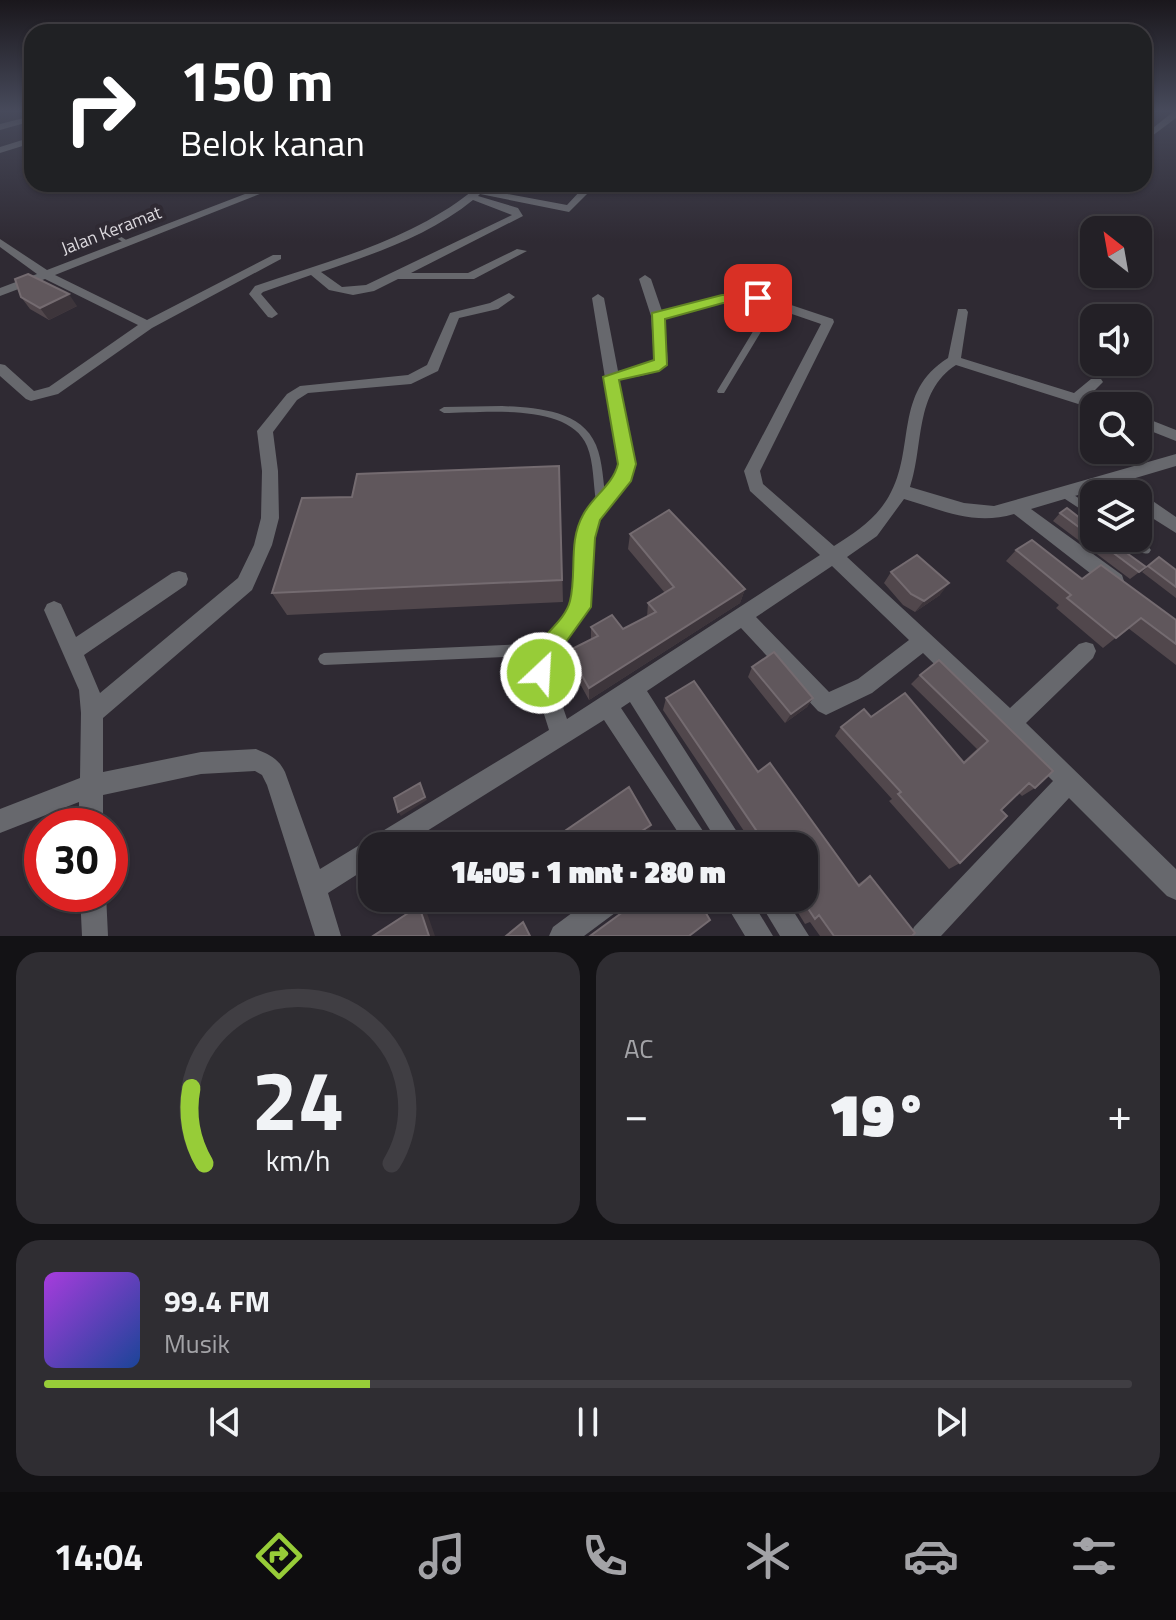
<!DOCTYPE html>
<html lang="id">
<head>
<meta charset="utf-8">
<style>
  :root { --surface:#232026; --page:#2f2d32; --text:#f1f3f6; --muted:#a3a3a7; --line:#403e43; --accent:#97cc38 }
  body { margin:0; font-family:"Titillium Web",sans-serif; background:var(--page); color:var(--text); height:100vh; display:flex; flex-direction:column; font-size:30px; white-space:nowrap }
  * { box-sizing:border-box; margin:0 }
  p { font-size:26px; color:var(--muted) }
  .icon { flex:none; width:44px; height:44px; fill:none; stroke:currentColor; stroke-width:2; stroke-linecap:round; stroke-linejoin:round }
  .map { position:relative; height:936px; overflow:hidden }
  .details { display:flex; flex-direction:column; gap:16px; padding:16px; background:#131215; flex:1 }
  .details>* { flex:none }
  .guide { position:absolute; left:24px; top:24px; width:1128px; height:168px; border-radius:24px; box-shadow:0 2px 6px #0004,0 0 0 2px var(--line); background:#202124; color:#fff; overflow:hidden }
  .needle { width:52px; rotate:329deg }
  .fabs { position:absolute; left:1080px; top:216px; display:grid; gap:16px }
  .fabs a { display:grid; place-items:center; width:72px; height:72px; border-radius:16px; background:var(--surface); box-shadow:0 2px 6px #0004,0 0 0 2px var(--line); font-size:40px }
  .speed { position:absolute; left:24px; top:808px; display:flex; gap:16px; font-size:40px; font-weight:700; text-align:center }
  .speed>* { display:grid; place-content:center; width:104px; height:104px; border-radius:50%; background:var(--surface); box-shadow:0 2px 6px #0004,0 0 0 2px var(--line); line-height:1 }
  .speed .limit { border:12px solid #d22; background:#fff; color:#111 }
  .pin { position:absolute; display:grid; place-items:center; width:68px; height:68px; color:#fff; margin:-34px; border-radius:16px; box-shadow:0 4px 12px #0006 }
  .me { position:absolute; width:88px; margin:-44px; rotate:25deg; stroke-linejoin:round; filter:drop-shadow(0 0 6px #0008) }
  .turn { display:flex; align-items:center; gap:28px; height:168px; padding:0 24px; font-size:36px }
  .turn .icon { width:104px; height:104px; stroke-width:2.5 }
  .turn b { display:block; font-size:56px; line-height:68px }
  .big { font-size:60px; font-weight:800; line-height:1.1 }
  .details .tile { flex:1; display:flex; flex-direction:column; justify-content:center; gap:12px; min-width:0; padding:0 28px; border-radius:24px; background:var(--page) }
  .details .dial { align-items:center; gap:0 }
  .dial svg { height:208px; overflow:visible; fill:none; stroke:var(--line); stroke-width:7; stroke-linecap:round; text-anchor:middle }
  .dial text { fill:var(--text); stroke:none }
  .song { display:flex; align-items:center; gap:24px }
  .cover { width:96px; height:96px; border-radius:12px; background:linear-gradient(135deg,hsl(280 70% 55%),hsl(220 70% 35%)) }
  .played { height:8px; border-radius:4px; background:linear-gradient(90deg,var(--accent) 30%,var(--line) 30%) }
  .keys { display:flex; justify-content:space-around; direction:ltr }
  .heat { display:flex; justify-content:space-between; align-items:center; font-size:44px; direction:ltr }
  .details .tiles { flex:1; display:grid; gap:16px; grid-template-columns:1fr 1fr }
  .tile:last-child { grid-column:span 2 }
  .trip { position:absolute; left:358px; top:832px; width:460px; height:80px; border-radius:24px; background:var(--surface); box-shadow:0 2px 6px #0004,0 0 0 2px var(--line); font-weight:800; line-height:80px; text-align:center }
  .dock { display:flex; height:128px; justify-content:space-around; align-items:center; background:#0e0d0f; color:var(--muted) }
  .dock .icon { width:56px; height:56px }
  .dock .on { color:var(--accent) }
  .dock b { font-size:36px; color:var(--text) }
  .map>svg:first-child { display:block }
</style>
</head>
<body>
<div class="map">
<svg width="1176" height="936" viewBox="0 0 1176 936">
  <rect width="100%" height="100%" fill="#2f2a33"/>
  <g fill="none" stroke-linecap="round" stroke-linejoin="round">
    <path fill="#67686d" fill-rule="evenodd" d="M100 226H104L131 243 126 244 100 228Z
      M772 300H775L779 302 724 393H718L717 391Z
      M502 406C534 408 581 409 596 445 603 462 603 482 606 501L605 504H597L596 501C593 483 594 463 587 446 569 402 482 413 444 413L439 410 444 407Z
      M1063 488 1094 508V518L1059 495 1058 492 1059 489Z
      M1123 538C1135 538 1143 539 1151 550L1149 553C1140 556 1127 545 1123 538Z
      M548 643 552 645 554 649 552 653 548 655 324 665 320 663 318 659 320 655 324 653Z"/>
    <path fill="#67686d" fill-rule="evenodd" d="M1173 112H1176V118L1144 142V135Z
      M32 116V121L0 130V124Z
      M32 137V143L0 153V147Z
      M271 184H285L55 275 147 320 273 255H281V259L152 328 58 394 31 401 26 399 0 376V364L5 365 34 391 49 387 138 325 45 279 0 296V288L37 274 0 247V239L47 270Z
      M457 184H470L481 189 567 205 581 190 562 184H597L569 212 480 194 478 196 518 208 523 216 411 273H468L517 249 527 251 474 279H398L374 291 353 295 329 290 311 275 263 292 261 294 278 314 272 318 268 317 249 294 255 286C329 261 409 241 471 192ZM473 200 512 215 366 285 342 287 321 272C373 254 429 236 473 200Z
      M645 275 651 279 662 311 722 295 758 294 833 319 834 322 760 471 763 484 834 546C856 532 876 519 889 496 916 449 893 392 948 358L958 309H966L968 312 961 358 1074 393 1091 379H1101L1103 382 1088 397 1106 402 1108 406H1094V409L956 365C914 392 924 446 910 487L964 503 994 506 1176 454V466L1122 482 1136 494H1115L1105 487 1031 509 1122 575 1124 581 1122 587 1115 589 1108 587 1014 514C974 526 942 510 904 499L877 536 847 557 1010 708 1079 644 1086 642 1093 644 1096 651 1093 658 1026 723 1176 869V900L1167 896 1069 798 941 936H910L914 927 1053 781 923 653 872 693 826 715 818 711 741 628 647 691 746 846H720L630 702 621 708 713 846H687L604 720 403 846H372V865L328 893 341 936H315L267 785 262 775 255 771 201 774 103 795V826H79V802L0 833V809L80 778 81 713 79 690 44 610 47 604 54 601 61 604 76 637 172 573 179 571 186 573 188 579 186 585 84 655 100 693 238 578 254 545 261 518 262 471 257 431 287 394 300 386 408 375 427 365 450 313 490 303 509 293 515 297 498 309 459 318 438 371 411 384 308 393 297 400 273 432 278 471 279 518 272 545 252 590 103 718V772L201 752 256 749C270 755 278 758 285 772L320 869 549 730 531 673V660L571 604 576 538 582 517 616 474 619 464 592 298 598 294 604 298 618 371 650 365 654 361 651 316 639 279ZM757 302 821 324 744 471 750 491 820 555 567 719 551 673V663L590 607 594 538 599 519 632 476 635 464 619 380C637 376 656 376 668 362L664 318 722 303ZM832 566 909 640 858 679 829 692 756 617Z
      M1138 415 1176 430V441L1138 426Z
      M1136 494 1144 495 1176 517V533L1138 509Z
      M80 894H106L108 936H82Z
      M592 898H627L623 907 584 936H549L553 927Z
      M722 898H750L773 936H745Z
      M757 898H785L809 936H780Z"/>
  </g>
  <path fill="#51474c" d="M21 297 77 306 49 320 30 309Z
    M560 490 563 602 287 615 272 593Z
    M1060 513 1146 567 1130 579 1053 521Z
    M630 534 745 589 740 603 589 700 569 664 568 651 591 639V627L623 629 647 617 648 603 665 593 628 549Z
    M1016 550 1176 620V665L1128 628 1103 648 1056 608 1059 605 1006 561Z
    M1159 557 1176 570V598L1142 572Z
    M891 572 940 595 915 612 903 605 884 583Z
    M939 660 1035 788 1022 796 1019 793 1001 810 960 863 949 869 889 801 892 799 835 736 841 727 871 717 963 762 977 749 911 684 920 675Z
    M752 667 813 698 807 707 785 723 748 677Z
    M666 698 758 772 858 884 870 876 912 936H820L810 922 805 924 789 898H804V846H754L663 710Z"/>
  <path fill="#3d353b" d="M69 294 77 306 49 320 40 308Z
    M949 583 940 595 915 612 924 601Z
    M745 589 740 603 589 700V688Z
    M813 698 807 707 785 723 791 714Z
    M420 783 427 800 401 816 398 812Z
    M651 825 649 832 628 846H619Z
    M543 898H552L530 913 528 908Z
    M419 906 427 913 435 936H429Z"/>
  <path fill="#60575c" stroke="#746b70" stroke-width="2" d="M28 274 69 294 40 308 21 297 15 279Z
    M559 466 562 580 272 593 302 498 352 497 357 474Z
    M1067 508 1094 529V538H1106L1146 567 1139 572 1060 513Z
    M669 510 745 589 589 688 568 651 598 636 591 627 612 615 623 629 656 612 648 603 674 587 630 534Z
    M1032 540 1082 579 1101 565 1176 620V644L1141 618 1116 638 1067 598 1071 595 1016 550Z
    M917 555 949 583 924 601 911 594 891 572Z
    M1159 557 1176 570V587L1148 566Z
    M774 652 813 698 791 714 752 667Z
    M939 660 1053 771 1035 788 1029 783 1001 810 1007 816 960 863 898 794 901 792 841 727 864 709 871 717 905 693 964 763 988 741 920 675Z
    M694 681 758 772 770 763 859 886 870 876 915 933 912 936H834L819 915 815 919 801 898H804V846H767L666 698Z
    M420 783 425 797 398 812 394 798Z
    M629 787 651 825 619 846H543Z
    M524 898H543L528 908Z
    M642 898H697L710 920 689 936H590Z
    M419 906 429 936H373Z
    M523 922 530 936H506Z"/>
  <linearGradient id="sky" x2="0" y2="1"><stop stop-color="#1a171c"/><stop offset="0.46" stop-color="#474a5b"/><stop offset="1" stop-color="#474a5b" stop-opacity="0"/></linearGradient>
  <rect width="1176" height="241" fill="url(#sky)"/>
  <path fill="#97cc38" stroke="#628524" stroke-width="2" d="M722 295 758 294 765 298 758 302 723 303 665 319 667 365 659 371 619 380 636 464 631 481 600 520 595 538 591 607 556 656 549 681 541 684 532 681C517 646 563 630 570 601 577 573 568 542 583 515 592 497 613 485 618 464L603 377 654 360 652 313Z"/>
  <g text-anchor="middle" dominant-baseline="central" stroke-width="8" stroke-linejoin="round" paint-order="stroke">
    <g font-size="18" fill="#dcd9de" stroke="#2f2a33">
      <text transform="translate(111 230) rotate(-21)">Jalan Keramat</text>
    </g>
  </g>
</svg>
<div class="fabs">
<a><svg class="needle" viewBox="-14 -14 28 28"><path d="M0-13l5 13h-10z" fill="#e53935"/><path d="M0 13l5-13h-10z" fill="#a3a3a7"/></svg></a>
<a><svg class="icon" aria-label="sound" viewBox="0 0 24 24"><path d="M4 9h4l5-4v14l-5-4H4zM17 9q2 3 0 6"/></svg></a>
<a><svg class="icon" aria-label="search" viewBox="0 0 24 24"><circle cx="10" cy="10" r="6"/><path d="M15 15l6 6"/></svg></a>
<a><svg class="icon" aria-label="layers" viewBox="0 0 24 24"><path d="M12 4l9 5-9 5-9-5zM3 14l9 5 9-5"/></svg></a>
</div>
<div class="speed"><div class="limit">30</div></div>
<div class="pin" style="left:758px;top:298px;background:#d93025"><svg class="icon" aria-label="arrive" viewBox="0 0 24 24"><path d="M6 21V4h12l-3 4 3 4H6"/></svg></div>
<svg class="me" style="left:541px;top:673px" viewBox="-20 -20 40 40"><circle r="17" fill="#97cc38" stroke="#fff" stroke-width="3"/><path d="M0-11L8 9 0 5-8 9z" fill="#fff"/></svg>
<div class="trip">14:05 · 1 mnt · 280 m</div>
<div class="guide">
<div class="turn"><svg class="icon" aria-label="right" viewBox="0 0 24 24"><path d="M7 20v-9h11M14 6l5 5-5 5"/></svg><div><b>150 m</b>Belok kanan</div></div>
</div>
</div>
<section class="details">
<div class="tiles">
<div class="tile dial"><svg viewBox="0 0 100 80">
<path d="M14 69A42 42 0 1 1 86 69"/>
<path d="M14 69A42 42 0 0 1 9 40" stroke="#97cc38"/>
<text x="50" y="56" font-size="32" font-weight="700">24</text>
<text x="50" y="72" font-size="11">km/h</text>
</svg></div>
<div class="tile"><p>AC</p>
<div class="heat"><a>−</a><b class="big">19°</b><a>+</a></div>
</div>
<div class="tile">
<div class="song"><i class="cover"></i><div><b>99.4 FM</b><p>Musik</p></div></div>
<div class="played"></div>
<div class="keys"><svg class="icon" aria-label="previous" viewBox="0 0 24 24"><path d="M18 5L8 12l10 7zM5 5v14"/></svg><svg class="icon" aria-label="pause" viewBox="0 0 24 24"><path d="M8 5v14M16 5v14"/></svg><svg class="icon" aria-label="next" viewBox="0 0 24 24"><path d="M6 5l10 7-10 7zM19 5v14"/></svg></div>
</div>
</div>
</section>
<nav class="dock">
<b>14:04</b>
<svg class="icon on" aria-label="directions" viewBox="0 0 24 24"><path d="M12 3l9 9-9 9-9-9zM9 14v-3h6M13 9l2 2-2 2"/></svg>
<svg class="icon" aria-label="music" viewBox="0 0 24 24"><path d="M9 18V5l10-2v13"/><circle cx="6" cy="18" r="3"/><circle cx="16" cy="16" r="3"/></svg>
<svg class="icon" aria-label="phone" viewBox="0 0 24 24"><path d="M5 4h4l2 5-3 2q2 4 5 5l2-3 5 2v4C11 20 4 13 5 4z"/></svg>
<svg class="icon" aria-label="climate" viewBox="0 0 24 24"><path d="M12 3v18M4 7l16 10M4 17L20 7"/></svg>
<svg class="icon" aria-label="car" viewBox="0 0 24 24"><path d="M5 17H2v-5l4-1 3-4h7l3 4 3 1v5h-3M9 17h6M6 11h13"/><circle cx="7" cy="17" r="2"/><circle cx="17" cy="17" r="2"/></svg>
<svg class="icon" aria-label="filters" viewBox="0 0 24 24"><path d="M4 7h16M4 17h16"/><circle cx="9" cy="7" r="2"/><circle cx="15" cy="17" r="2"/></svg>
</nav>
</body>
</html>
